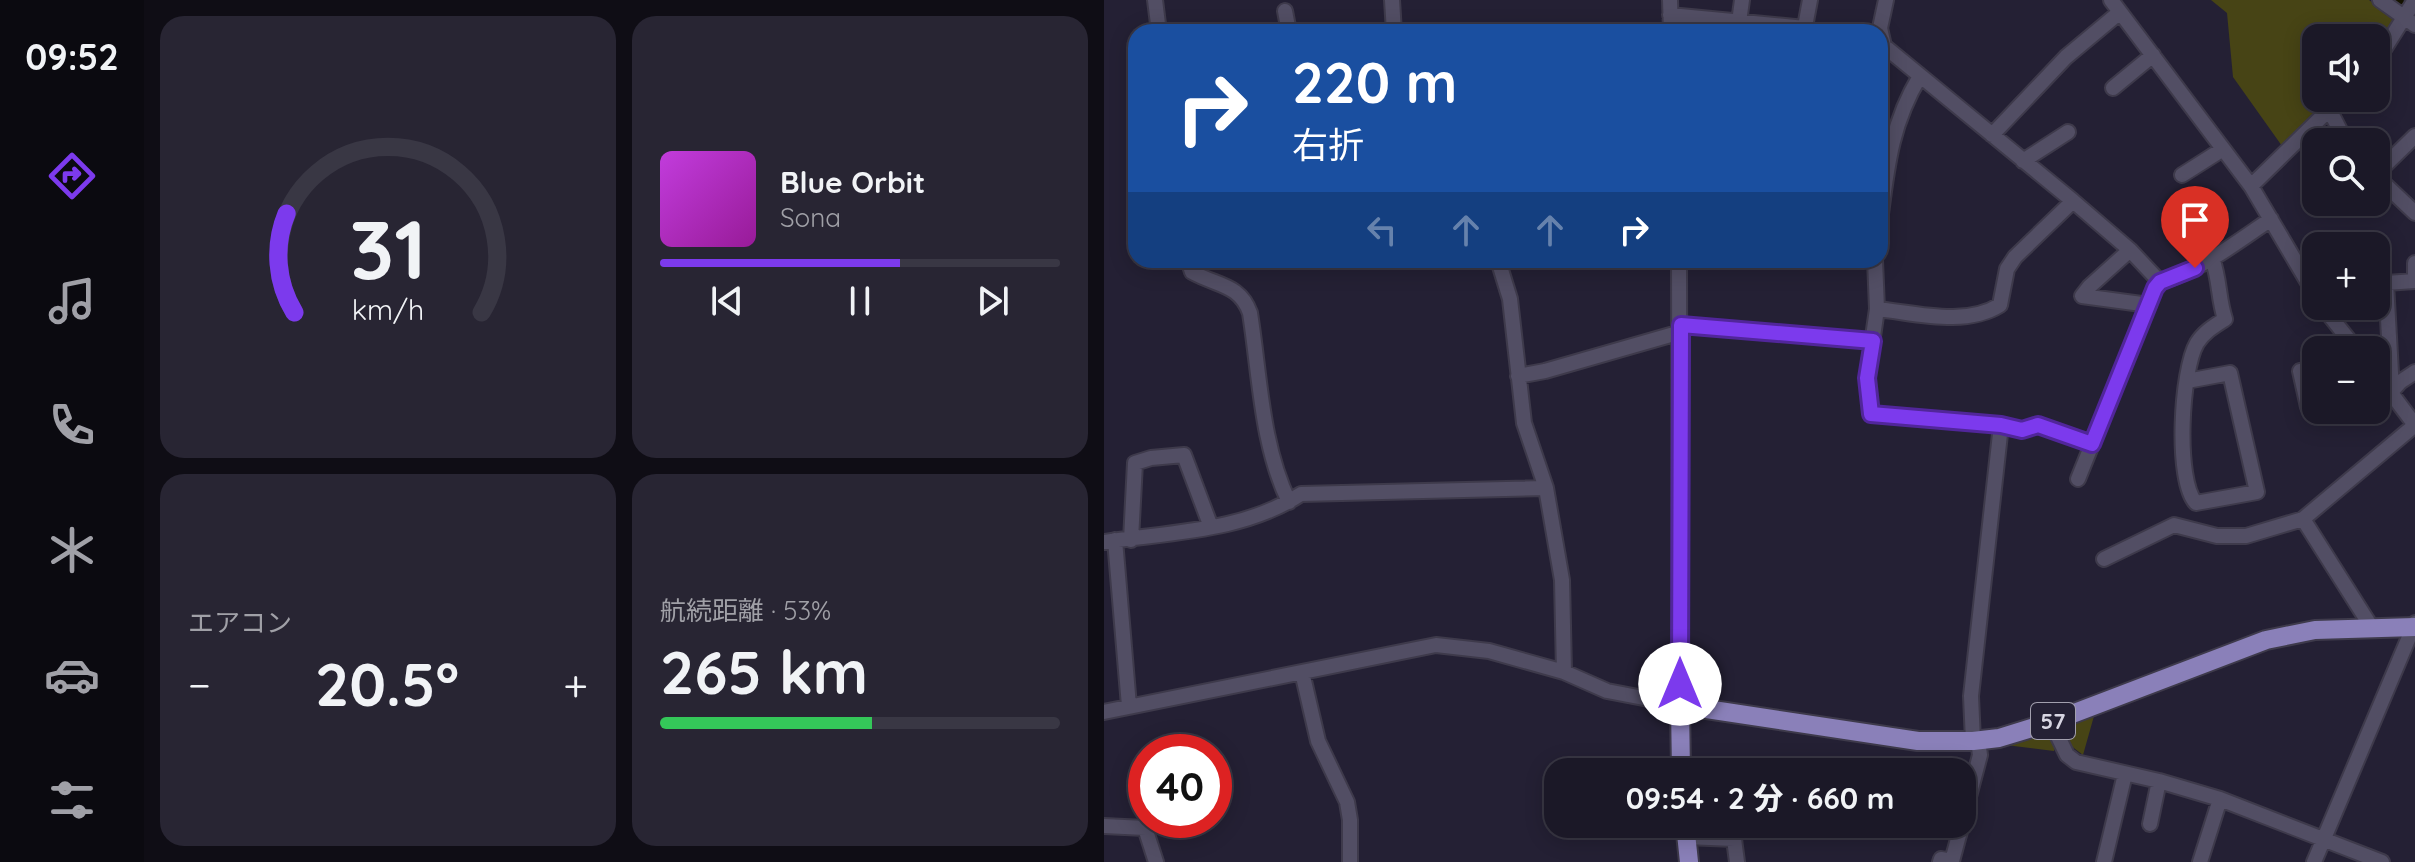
<!DOCTYPE html>
<html lang="ja">
<head>
<meta charset="utf-8">
<style>
  :root { --surface:#1b1827; --page:#282533; --text:#f1f3f6; --muted:#a0a0a7; --line:#393744; --accent:#7c3aed }
  body { margin:0; font-family:Quicksand,"Noto Sans JP",sans-serif; background:var(--page); color:var(--text); height:100vh; display:flex; flex-direction:column; font-size:30px; white-space:nowrap }
  * { box-sizing:border-box; margin:0 }
  p { font-size:26px; color:var(--muted) }
  .icon { flex:none; width:44px; height:44px; fill:none; stroke:currentColor; stroke-width:2; stroke-linecap:round; stroke-linejoin:round }
  .map { position:relative; flex:1; overflow:hidden }
  .side { display:flex; flex-direction:column; gap:16px; padding:16px; background:#0f0d15; width:960px }
  .side>* { flex:none }
  .guide { position:absolute; left:24px; top:24px; width:760px; height:244px; border-radius:24px; box-shadow:0 4px 20px #0003,0 0 0 2px var(--line); background:#1a4fa0; color:#fff; overflow:hidden }
  .tools { position:absolute; left:1198px; top:24px; display:grid; gap:16px }
  .tools a { display:grid; place-items:center; width:88px; height:88px; border-radius:16px; background:var(--surface); box-shadow:0 4px 20px #0003,0 0 0 2px var(--line); font-size:40px }
  .speed { position:absolute; left:24px; top:734px; display:flex; gap:16px; font-size:40px; font-weight:700; text-align:center }
  .speed>* { display:grid; place-content:center; width:104px; height:104px; border-radius:50%; background:var(--surface); box-shadow:0 4px 20px #0003,0 0 0 2px var(--line); line-height:1 }
  .speed .limit { border:12px solid #d22; background:#fff; color:#111 }
  .pin { position:absolute; display:grid; place-items:center; width:68px; height:68px; color:#fff; margin:-82px -34px; border-radius:50% 50% 50% 0; rotate:-45deg; box-shadow:0 0 8px #0007 }
  .pin .icon { rotate:45deg }
  .me { position:absolute; width:88px; margin:-44px; rotate:0deg; stroke-linejoin:round; filter:drop-shadow(0 0 6px #0008) }
  .turn { display:flex; align-items:center; gap:28px; height:168px; padding:0 32px; font-size:36px }
  .turn .icon { width:104px; height:104px; stroke-width:2.5 }
  .turn b { display:block; font-size:56px; line-height:68px }
  .lanes { display:flex; align-items:center; height:76px; padding:0 32px; background:#0003; justify-content:center; gap:40px; direction:ltr }
  .lanes .off { opacity:.35 }
  .big { font-size:60px; font-weight:800; line-height:1.1 }
  .side .tile { flex:1; display:flex; flex-direction:column; justify-content:center; gap:12px; min-width:0; padding:0 28px; border-radius:24px; background:var(--page) }
  .side .dial { align-items:center; gap:0 }
  .dial svg { height:208px; overflow:visible; fill:none; stroke:var(--line); stroke-width:7; stroke-linecap:round; text-anchor:middle }
  .dial text { fill:var(--text); stroke:none }
  .song { display:flex; align-items:center; gap:24px }
  .cover { width:96px; height:96px; border-radius:12px; background:linear-gradient(135deg,hsl(290 70% 55%),hsl(300 70% 35%)) }
  .played { height:8px; border-radius:4px; background:linear-gradient(90deg,var(--accent) 60%,var(--line) 60%) }
  .keys { display:flex; justify-content:space-around; direction:ltr }
  .heat { display:flex; justify-content:space-between; align-items:center; font-size:44px; direction:ltr }
  .charge { height:12px; border-radius:6px; background:linear-gradient(90deg,#34c759 53%,var(--line) 0) }
  .side .tiles { flex:1; display:grid; gap:16px; grid-template-columns:repeat(2,1fr) }
  .trip { position:absolute; left:440px; top:758px; width:432px; height:80px; border-radius:24px; background:var(--surface); box-shadow:0 4px 20px #0003,0 0 0 2px var(--line); font-weight:800; line-height:80px; text-align:center }
  main { display:flex; flex:1; min-height:0 }
  .tabs { display:flex; flex-direction:column; width:144px; justify-content:space-around; align-items:center; background:#0b0a10; color:var(--muted) }
  .tabs .icon { width:56px; height:56px }
  .tabs .selected { color:var(--accent) }
  .tabs b { font-size:36px; color:var(--text) }
  .map>svg:first-child { display:block }
</style>
</head>
<body>
<main>
<nav class="tabs">
<b>09:52</b>
<svg class="icon selected" aria-label="directions" viewBox="0 0 24 24"><path d="M12 3l9 9-9 9-9-9zM9 14v-3h6M13 9l2 2-2 2"/></svg>
<svg class="icon" aria-label="music" viewBox="0 0 24 24"><path d="M9 18V5l10-2v13"/><circle cx="6" cy="18" r="3"/><circle cx="16" cy="16" r="3"/></svg>
<svg class="icon" aria-label="phone" viewBox="0 0 24 24"><path d="M5 4h4l2 5-3 2q2 4 5 5l2-3 5 2v4C11 20 4 13 5 4z"/></svg>
<svg class="icon" aria-label="climate" viewBox="0 0 24 24"><path d="M12 3v18M4 7l16 10M4 17L20 7"/></svg>
<svg class="icon" aria-label="car" viewBox="0 0 24 24"><path d="M5 17H2v-5l4-1 3-4h7l3 4 3 1v5h-3M9 17h6M6 11h13"/><circle cx="7" cy="17" r="2"/><circle cx="17" cy="17" r="2"/></svg>
<svg class="icon" aria-label="filters" viewBox="0 0 24 24"><path d="M4 7h16M4 17h16"/><circle cx="9" cy="7" r="2"/><circle cx="15" cy="17" r="2"/></svg>
</nav>
<section class="side">
<div class="tiles">
<div class="tile dial"><svg viewBox="0 0 100 80">
<path d="M14 69A42 42 0 1 1 86 69"/>
<path d="M14 69A42 42 0 0 1 11 31" stroke="#7c3aed"/>
<text x="50" y="56" font-size="32" font-weight="700">31</text>
<text x="50" y="72" font-size="11">km/h</text>
</svg></div>
<div class="tile">
<div class="song"><i class="cover"></i><div><b>Blue Orbit</b><p>Sona</p></div></div>
<div class="played"></div>
<div class="keys"><svg class="icon" aria-label="previous" viewBox="0 0 24 24"><path d="M18 5L8 12l10 7zM5 5v14"/></svg><svg class="icon" aria-label="pause" viewBox="0 0 24 24"><path d="M8 5v14M16 5v14"/></svg><svg class="icon" aria-label="next" viewBox="0 0 24 24"><path d="M6 5l10 7-10 7zM19 5v14"/></svg></div>
</div>
<div class="tile"><p>エアコン</p>
<div class="heat"><a>−</a><b class="big">20.5°</b><a>+</a></div>
</div>
<div class="tile"><p>航続距離 · 53%</p><b class="big">265 km</b><div class="charge"></div></div>
</div>
</section>
<div class="map">
<svg width="1311" height="862" viewBox="0 0 1311 862">
  <rect width="100%" height="100%" fill="#242034"/>
  <path fill="#474415" d="M1107 0H1265L1290 18V24L1272 50V38H1212V98H1226L1178 146 1129 77 1123 13Z
    M990 716 979 755 966 745 962 731 970 722Z
    M944 731 951 745 950 751 902 745Z"/>
  <g fill="none" stroke-linecap="round" stroke-linejoin="round">
    <path stroke="#141200" stroke-width="11" d="M1290 0 1299 7"/>
    <defs>
      <path id="minor" d="M51 0 55 32
        M288 0 290 32
        M566 0 567 32
        M782 0 776 28 780 46 969 201 1026 250 1056 282C1097 270 1132 243 1167 219
        M1007 0 1147 186 1212 296
        M1276 0 1311 25
        M181 11 185 32
        M566 15 701 28
        M635 22 638 0
        M700 32 706 0
        M1272 62 1311 0
        M1009 88 1049 55
        M1225 109 1242 142
        M888 135 962 57 1016 12
        M919 161 964 132
        M1272 174 1311 136
        M1078 175 1119 149
        M1272 176 1311 213
        M1147 186 1237 98
        M776 222C783 167 787 124 816 76
        M1026 250 985 287 978 296 1045 305
        M84 260 88 272C113 286 136 284 146 313 156 376 157 444 185 502
        M394 260 406 299 420 423 442 488 458 580 460 672
        M771 260 773 309 763 378 767 414 897 425 867 696 869 741
        M1311 281V263
        M1218 306 1253 350
        M773 309C812 313 861 327 896 305L903 269 911 257 969 201
        M577 325 769 341
        M1212 369 1196 371 1204 407 1212 405
        M1272 373 1311 425
        M414 376 441 371 577 332
        M1083 381 1126 373 1153 492 1092 503C1071 481 1077 370 1093 343 1100 332 1110 326 1121 319 1114 298 1116 280 1108 258
        M1288 391 1282 283 1311 281
        M1288 391 1296 382 1311 372
        M897 425 918 430 934 425 988 444
        M974 479 1051 288 1056 282
        M11 540 25 706
        M27 540 31 463 47 458 80 455 107 527
        M0 542C66 532 139 532 197 494L442 488
        M1000 559 1070 525 1113 536H1142L1199 519
        M1268 628 1199 519 1311 425
        M198 672 214 741 243 802 246 820V862
        M0 712 332 645 385 651 460 672 503 691 576 705 575 260
        M947 722 963 755 972 762 1055 781 1116 799 1278 862
        M858 823 876 755 874 740
        M1046 824 1055 781
        M0 826 41 828 52 862
        M582 837 630 839 633 862
        M836 862 837 859 848 861 858 824
        M1000 862 1021 774
        M1096 862 1116 799
        M1210 862 1311 623"/>
      <path id="major" d="M577 772 576 705 814 741H869L895 738 947 722 1162 640 1211 630 1311 627
        M581 824 585 862"/>
    </defs>
    <use href="#minor" stroke="#3e3a4b" stroke-width="18"/>
    <use href="#major" stroke="#3e3a4b" stroke-width="22"/>
    <use href="#minor" stroke="#524e64" stroke-width="14"/>
    <use href="#major" stroke="#8a80b9" stroke-width="18"/>
  </g>
  <g fill="none" stroke-linecap="round" stroke-linejoin="round">
    <defs>
      <path id="route" d="M576 684 577 325 769 341 763 378 767 414 897 425 918 430 934 425 988 444 1051 288 1056 282 1091 268"/>
    </defs>
    <use href="#route" stroke="#51269a" stroke-width="20"/>
    <use href="#route" stroke="#7c3aed" stroke-width="14"/>
  </g>
  <g text-anchor="middle" dominant-baseline="central" stroke-width="8" stroke-linejoin="round" paint-order="stroke">
    <rect fill="#242034" stroke="#a29fae" stroke-width="2" x="927" y="703" width="44" height="36" rx="6"/>
    <g font-size="22" font-weight="bold" fill="#d8d6e3">
      <text x="949" y="721">57</text>
    </g>
  </g>
</svg>
<div class="tools">
<a><svg class="icon" aria-label="sound" viewBox="0 0 24 24"><path d="M4 9h4l5-4v14l-5-4H4zM17 9q2 3 0 6"/></svg></a>
<a><svg class="icon" aria-label="search" viewBox="0 0 24 24"><circle cx="10" cy="10" r="6"/><path d="M15 15l6 6"/></svg></a>
<a>+</a>
<a>−</a>
</div>
<div class="speed"><div class="limit">40</div></div>
<div class="pin" style="left:1091px;top:268px;background:#d93025"><svg class="icon" aria-label="arrive" viewBox="0 0 24 24"><path d="M6 21V4h12l-3 4 3 4H6"/></svg></div>
<svg class="me" style="left:576px;top:684px" viewBox="-20 -20 40 40"><circle r="19" fill="#fff"/><path d="M0-13L10 11 0 6-10 11z" fill="#7c3aed"/></svg>
<div class="trip">09:54 · 2 分 · 660 m</div>
<div class="guide">
<div class="turn"><svg class="icon" aria-label="right" viewBox="0 0 24 24"><path d="M7 20v-9h11M14 6l5 5-5 5"/></svg><div><b>220 m</b>右折</div></div>
<div class="lanes"><svg class="icon off" aria-label="left" viewBox="0 0 24 24"><path d="M17 20v-9H6M10 6l-5 5 5 5"/></svg><svg class="icon off" aria-label="ahead" viewBox="0 0 24 24"><path d="M12 20V5M6 11l6-6 6 6"/></svg><svg class="icon off" aria-label="ahead" viewBox="0 0 24 24"><path d="M12 20V5M6 11l6-6 6 6"/></svg><svg class="icon" aria-label="right" viewBox="0 0 24 24"><path d="M7 20v-9h11M14 6l5 5-5 5"/></svg></div>
</div>
</div>
</main>
</body>
</html>
